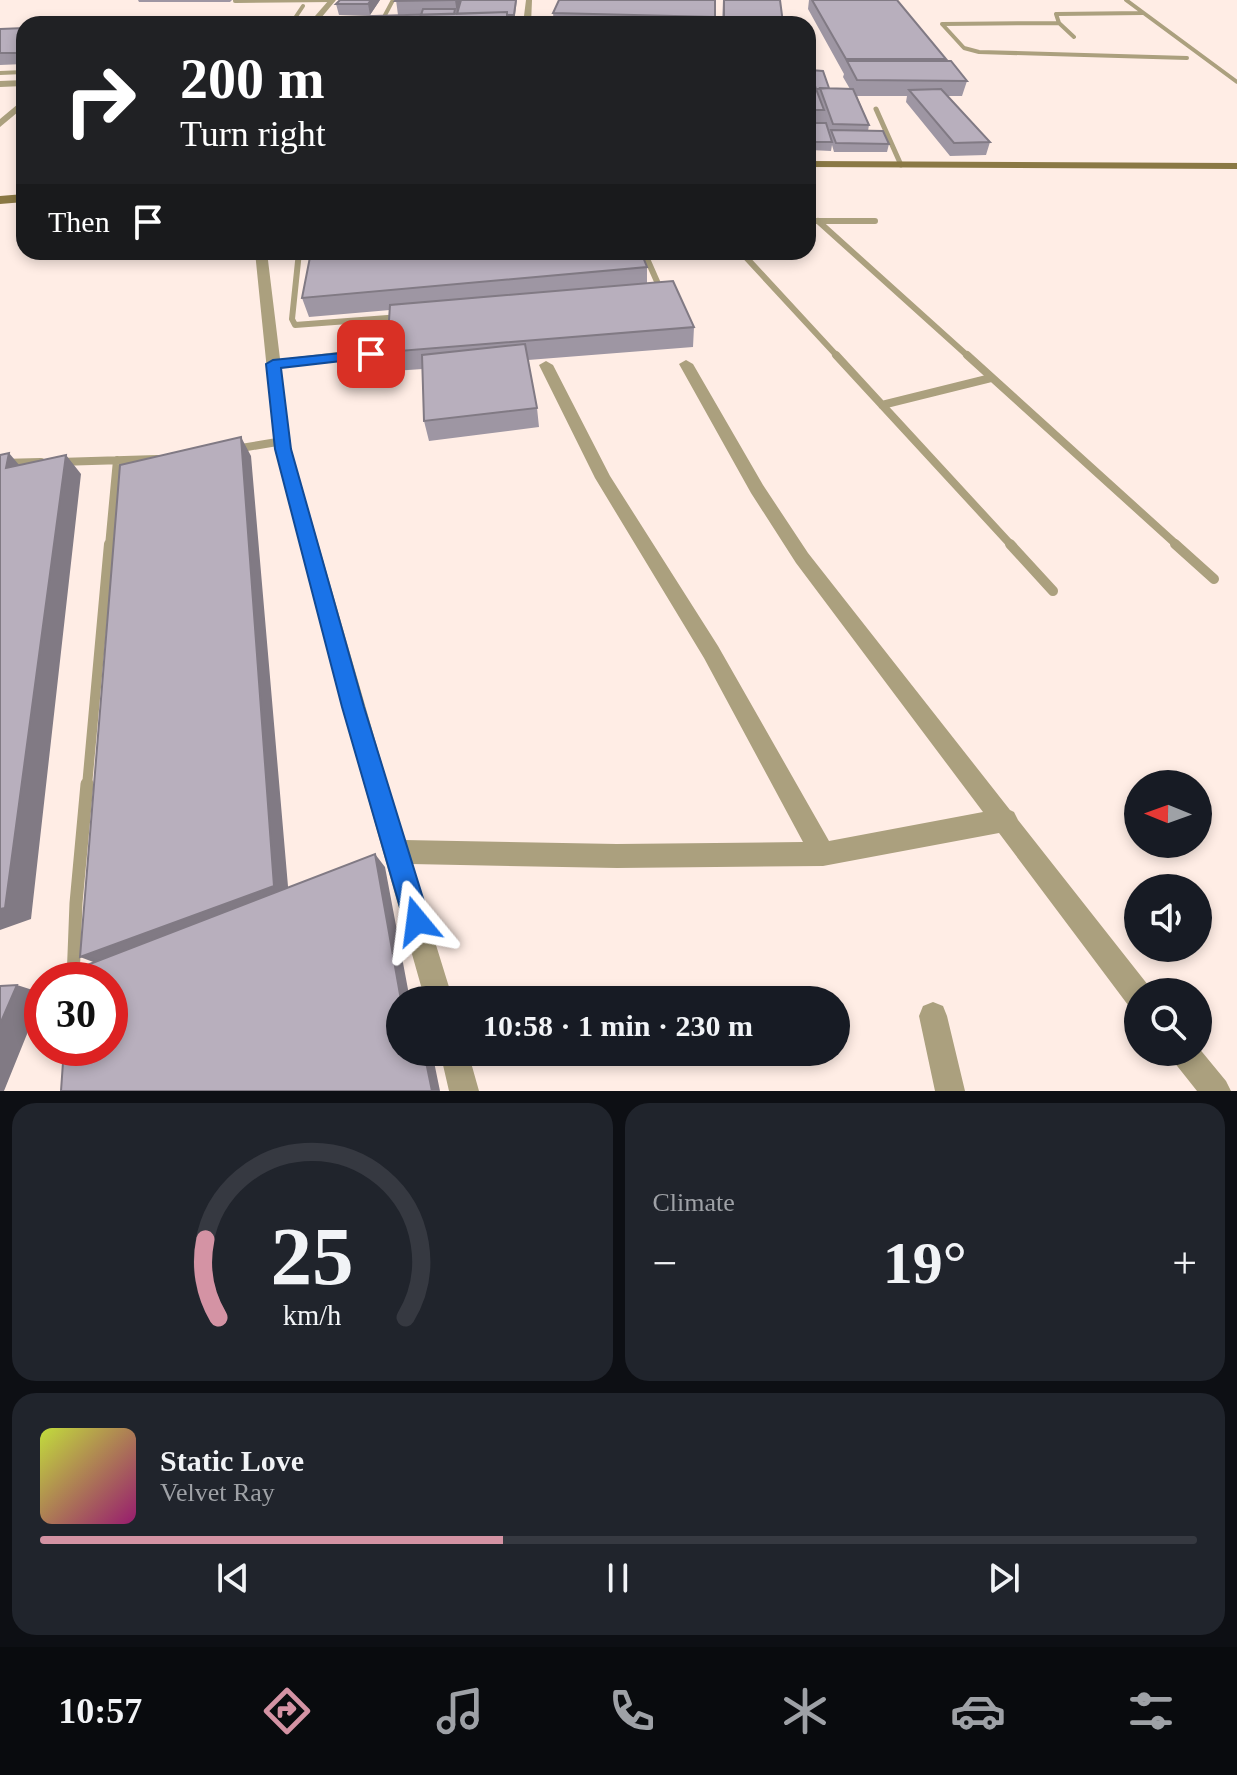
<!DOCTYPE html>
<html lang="en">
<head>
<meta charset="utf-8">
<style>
  :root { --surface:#171b24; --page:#20242c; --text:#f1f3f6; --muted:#9ea1a6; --line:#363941; --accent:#d493a4 }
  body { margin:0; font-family:Georgia,serif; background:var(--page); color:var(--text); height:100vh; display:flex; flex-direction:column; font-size:30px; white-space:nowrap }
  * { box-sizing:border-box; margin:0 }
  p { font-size:26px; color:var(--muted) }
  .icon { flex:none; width:44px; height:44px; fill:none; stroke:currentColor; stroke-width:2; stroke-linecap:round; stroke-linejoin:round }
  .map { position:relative; height:1091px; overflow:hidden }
  .side { display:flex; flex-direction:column; gap:12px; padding:12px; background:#0d0f14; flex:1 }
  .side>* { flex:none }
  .guide { position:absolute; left:16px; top:16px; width:800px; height:244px; border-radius:24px; box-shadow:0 4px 12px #0003; background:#202124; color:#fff; overflow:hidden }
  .needle { width:52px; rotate:271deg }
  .fabs { position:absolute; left:1124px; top:770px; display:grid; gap:16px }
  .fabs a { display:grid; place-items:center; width:88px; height:88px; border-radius:50%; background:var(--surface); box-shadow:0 4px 12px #0003; font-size:40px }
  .speed { position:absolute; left:24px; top:962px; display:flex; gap:16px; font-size:40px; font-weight:700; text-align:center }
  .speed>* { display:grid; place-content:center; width:104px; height:104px; border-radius:50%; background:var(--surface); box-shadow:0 4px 12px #0003; line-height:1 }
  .speed .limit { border:12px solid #d22; background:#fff; color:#111 }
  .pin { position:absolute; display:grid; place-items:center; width:68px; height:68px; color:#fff; margin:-34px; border-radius:16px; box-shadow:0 4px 12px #0006 }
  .me { position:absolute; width:88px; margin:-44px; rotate:344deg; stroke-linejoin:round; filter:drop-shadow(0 0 6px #0008) }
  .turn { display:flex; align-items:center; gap:28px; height:168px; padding:0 32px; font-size:36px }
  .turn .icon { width:104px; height:104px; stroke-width:2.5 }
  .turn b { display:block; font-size:56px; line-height:68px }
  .then { display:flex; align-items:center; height:76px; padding:0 32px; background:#0003; gap:16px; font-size:30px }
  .big { font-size:60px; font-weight:700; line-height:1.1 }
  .side .widget { flex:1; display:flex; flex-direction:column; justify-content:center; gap:12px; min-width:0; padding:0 28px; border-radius:24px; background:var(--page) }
  .side .dial { align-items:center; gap:0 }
  .dial svg { height:208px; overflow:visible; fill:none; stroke:var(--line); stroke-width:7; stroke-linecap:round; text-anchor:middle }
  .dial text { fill:var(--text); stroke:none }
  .song { display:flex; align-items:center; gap:24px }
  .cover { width:96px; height:96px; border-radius:12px; background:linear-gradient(135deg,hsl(70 70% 55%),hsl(320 70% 35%)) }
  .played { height:8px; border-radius:4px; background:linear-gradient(90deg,var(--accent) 40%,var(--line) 40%) }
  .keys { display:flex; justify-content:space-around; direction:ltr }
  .heat { display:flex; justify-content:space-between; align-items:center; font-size:44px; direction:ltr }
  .side .tiles { flex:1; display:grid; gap:12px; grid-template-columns:1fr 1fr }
  .widget:last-child { grid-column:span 2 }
  .trip { position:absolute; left:386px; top:986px; width:464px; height:80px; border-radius:40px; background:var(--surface); box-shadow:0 4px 12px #0003; font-weight:700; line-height:80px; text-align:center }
  .tabs { display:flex; height:128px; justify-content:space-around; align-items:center; background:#090b0e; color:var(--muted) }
  .tabs .icon { width:56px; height:56px }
  .tabs .selected { color:var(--accent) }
  .tabs b { font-size:36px; color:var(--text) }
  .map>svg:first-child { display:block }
</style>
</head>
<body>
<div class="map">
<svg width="1237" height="1091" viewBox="0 0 1237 1091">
  <rect width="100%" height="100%" fill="#ffede5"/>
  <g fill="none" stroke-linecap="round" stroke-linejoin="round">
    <path stroke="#aba07e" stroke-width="4" d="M1126 0 1237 82
      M235 1 333 0
      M374 19 384 17 393 0
      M1059 23 942 24 964 48 979 52 1187 58
      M291 24 303 6
      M1074 37 1059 23 1056 14 1143 13
      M0 73 24 72"/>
    <path stroke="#aba07e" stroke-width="5" d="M876 109 901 165"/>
    <path stroke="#aba07e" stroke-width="6" d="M808 221H875
      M818 221 969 357
      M299 252 292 319 295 325 401 317
      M644 252 659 286 657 291
      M741 252 838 357
      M329 357 358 354 387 357"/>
    <path stroke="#aba07e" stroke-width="8" d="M372 355 387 357
      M836 355 1012 546
      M967 355 1178 546
      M273 364 346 355
      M882 405 991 378
      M235 449 283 441
      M59 462 157 459
      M0 463 41 462
      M109 546 117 460"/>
    <path stroke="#aba07e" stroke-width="10" d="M1010 544 1053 591
      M1175 544 1214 579
      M87 786 109 544"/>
    <path stroke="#aba07e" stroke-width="13" d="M73 980 76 903 87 784"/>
    <path fill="#aba07e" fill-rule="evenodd" d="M329 0H336L316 24H308Z
      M526 0H532L531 24H523Z
      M24 80V86L0 87V81Z
      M24 99V107L0 127V119Z
      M255 252H267L291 449 404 840 617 844 803 842 704 658 595 478 539 365 546 361 553 365 610 476 718 646 829 841 983 812 796 563 751 493 679 364 686 360 693 364 763 485 808 553 1010 810 1014 812 1018 820 1148 985 1150 992H1138V1009L1128 1005 999 833 823 866 617 868 411 864 453 1000H425L342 707 275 449Z
      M933 1002 943 1006 947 1016 965 1091H935L919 1016 923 1006Z
      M1198 1047 1226 1081 1231 1091H1197L1174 1062 1170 1052H1198Z
      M440 1052H468L479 1091H449Z"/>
    <path fill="#8a7844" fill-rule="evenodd" d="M808 161 1237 163V169L808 167Z
      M24 194V202L0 204V196Z"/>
  </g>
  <path fill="#9e96a3" d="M138 0H232L230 2H139Z
    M380 0 370 15H339L336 4Z
    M396 0H517L514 22H508V24L421 14 398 15Z
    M715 0 714 24H554L553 13Z
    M723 0H780L783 24H722Z
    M809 0H897L946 59 945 61 967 81 962 96H948L990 142 986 155 950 156 906 102 907 96H857L869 125 868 131 889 144 887 152H834L832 145 831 151 810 150 808 145V68L810 72 829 88 850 89 843 77 844 74 808 9Z
    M24 28V64L0 65V29Z
    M647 267V283L694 327 693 347 528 360 537 408 539 427 429 441 424 421 423 369 393 371 387 352 390 310 309 317 302 298Z"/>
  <path fill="#817a84" d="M371 0H380L370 15 368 4Z
    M455 0H462L457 14Z
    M241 437 251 456 289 898 104 966 80 957Z
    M9 453 25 472 6 468Z
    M66 455 81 474 31 919 0 930V909Z
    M375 854 385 867 410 1000H401Z
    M17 985 42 993V997L4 1091H0V1024Z
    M424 1052H432L440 1091H432Z"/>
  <path fill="#b8afbd" stroke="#817a84" stroke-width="2" d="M340 0H371L368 4H336Z
    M396 0H455L395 1Z
    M461 0H516L514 15H507V12L457 14Z
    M559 0H715V17L553 13Z
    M724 0H780L783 23 724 21Z
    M812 0H897L946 59H846Z
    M423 9H455L454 14 421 15Z
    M507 12V24H304L307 18Z
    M223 21 221 24H184L185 22Z
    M559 21 661 24H558Z
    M24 28V53H0V29Z
    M847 61H951L967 81 857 80Z
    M808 68 824 110H808Z
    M810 70 823 71 829 88 816 89Z
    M820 88 853 89 869 125 833 124Z
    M941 89 990 142 954 143 909 90Z
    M808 123H826L832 142H811L808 131Z
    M831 130 883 131 889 144 836 143Z
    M311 252H641L647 267 302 298Z
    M673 281 694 327 387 352 390 305Z
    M525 344 537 408 424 421 422 355Z
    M241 437 274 886 80 957 120 465Z
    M9 453 6 468 66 455 5 908 0 909V455Z
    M375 854 401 1000H400V1052H424L432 1091H61L64 1048H110V980H69V972Z
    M17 985 0 1024V986Z"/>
  <path fill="#1a73e8" stroke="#114b97" stroke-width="2" d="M371 350 378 354 376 357 281 368 291 449 364 707 430 921 426 930 417 934 408 930 404 921 342 707 275 449 266 364 273 360Z"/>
</svg>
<div class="fabs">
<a><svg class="needle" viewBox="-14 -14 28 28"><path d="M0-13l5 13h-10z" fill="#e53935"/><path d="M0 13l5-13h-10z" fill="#9ea1a6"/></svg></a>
<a><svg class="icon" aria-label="sound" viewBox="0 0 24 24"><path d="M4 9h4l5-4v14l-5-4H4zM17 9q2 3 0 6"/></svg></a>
<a><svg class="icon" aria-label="search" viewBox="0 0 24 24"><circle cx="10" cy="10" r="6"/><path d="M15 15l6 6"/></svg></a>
</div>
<div class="speed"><div class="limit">30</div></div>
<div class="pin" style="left:371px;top:354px;background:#d93025"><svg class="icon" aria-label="arrive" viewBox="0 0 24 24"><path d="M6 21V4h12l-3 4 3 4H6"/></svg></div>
<svg class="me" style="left:417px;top:921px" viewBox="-20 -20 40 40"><path d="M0-17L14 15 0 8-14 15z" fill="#1a73e8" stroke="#fff" stroke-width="4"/></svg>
<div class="trip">10:58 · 1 min · 230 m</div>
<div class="guide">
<div class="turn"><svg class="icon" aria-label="right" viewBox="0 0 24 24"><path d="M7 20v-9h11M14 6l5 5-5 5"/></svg><div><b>200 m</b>Turn right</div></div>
<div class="then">Then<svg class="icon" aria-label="arrive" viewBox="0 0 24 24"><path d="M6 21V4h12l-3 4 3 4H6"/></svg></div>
</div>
</div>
<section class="side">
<div class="tiles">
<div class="widget dial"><svg viewBox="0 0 100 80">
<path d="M14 69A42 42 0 1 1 86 69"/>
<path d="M14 69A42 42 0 0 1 9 39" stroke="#d493a4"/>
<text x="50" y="56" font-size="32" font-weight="700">25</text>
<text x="50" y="72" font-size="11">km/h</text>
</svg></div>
<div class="widget"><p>Climate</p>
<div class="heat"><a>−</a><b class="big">19°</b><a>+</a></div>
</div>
<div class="widget">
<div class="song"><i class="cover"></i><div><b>Static Love</b><p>Velvet Ray</p></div></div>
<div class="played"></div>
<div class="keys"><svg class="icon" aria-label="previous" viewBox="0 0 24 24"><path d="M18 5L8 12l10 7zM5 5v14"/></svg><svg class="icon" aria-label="pause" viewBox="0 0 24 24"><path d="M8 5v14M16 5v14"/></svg><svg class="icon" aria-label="next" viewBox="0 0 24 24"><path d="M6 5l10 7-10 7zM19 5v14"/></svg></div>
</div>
</div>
</section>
<nav class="tabs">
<b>10:57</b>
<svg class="icon selected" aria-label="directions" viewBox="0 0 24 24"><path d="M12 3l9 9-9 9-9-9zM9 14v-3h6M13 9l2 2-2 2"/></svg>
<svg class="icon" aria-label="music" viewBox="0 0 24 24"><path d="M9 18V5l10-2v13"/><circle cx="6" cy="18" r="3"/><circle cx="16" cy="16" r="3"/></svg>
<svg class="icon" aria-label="phone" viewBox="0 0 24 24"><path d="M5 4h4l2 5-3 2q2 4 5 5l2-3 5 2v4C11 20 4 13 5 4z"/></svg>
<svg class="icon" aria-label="climate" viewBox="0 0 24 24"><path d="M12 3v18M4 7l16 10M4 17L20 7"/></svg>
<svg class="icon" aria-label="car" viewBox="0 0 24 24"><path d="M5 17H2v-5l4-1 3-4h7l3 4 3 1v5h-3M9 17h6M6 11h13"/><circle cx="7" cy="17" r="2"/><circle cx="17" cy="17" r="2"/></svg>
<svg class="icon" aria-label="filters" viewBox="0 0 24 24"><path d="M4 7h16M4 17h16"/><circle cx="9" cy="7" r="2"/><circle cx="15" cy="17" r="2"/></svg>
</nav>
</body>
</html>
